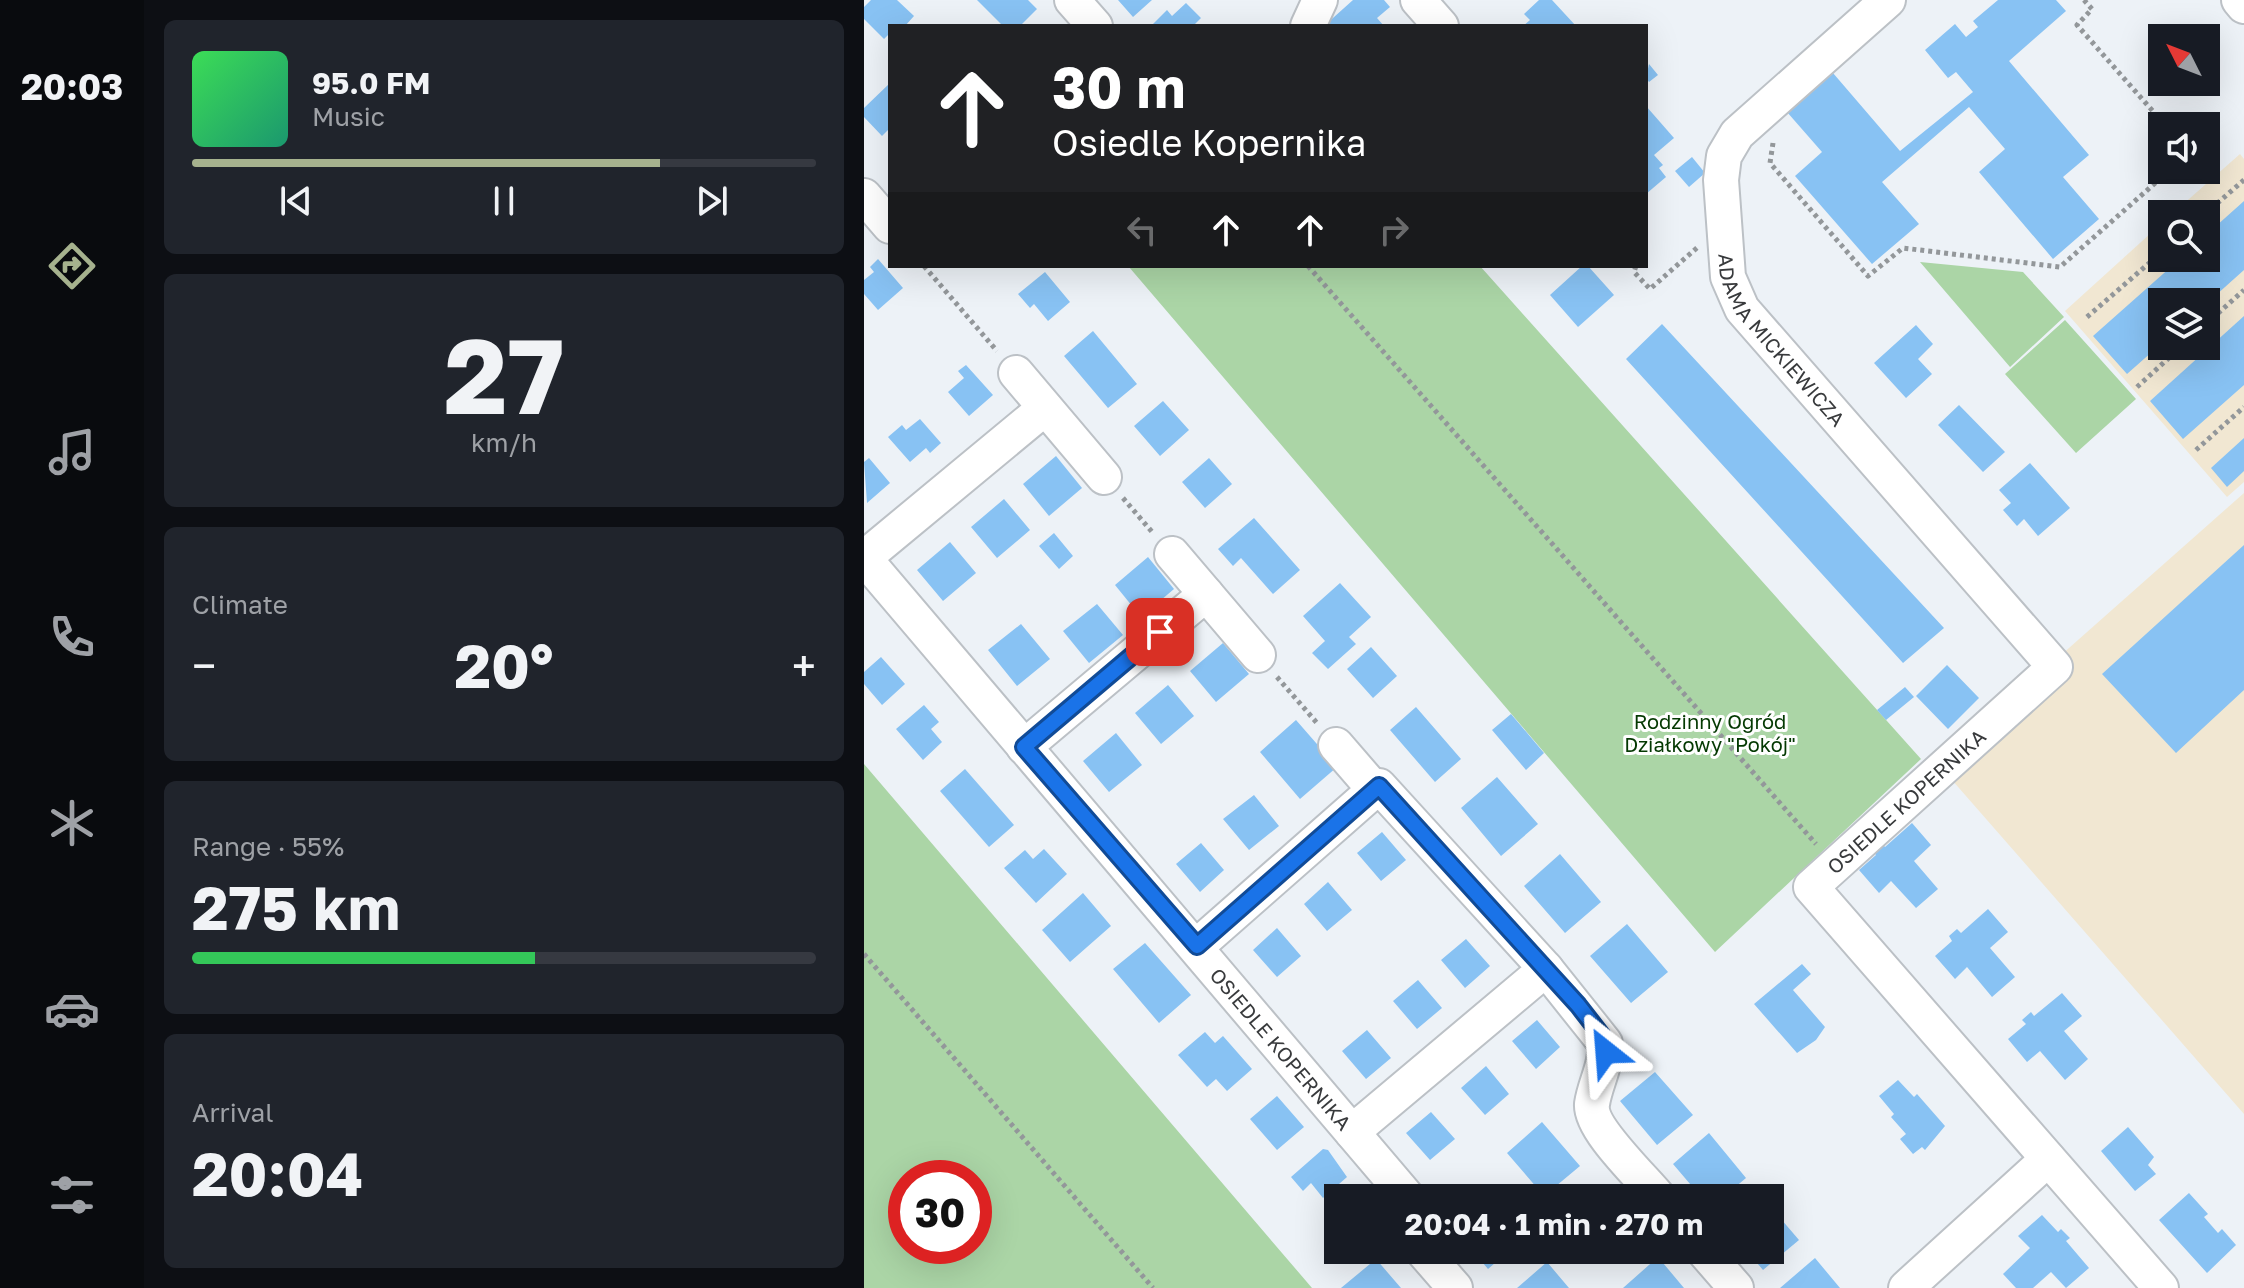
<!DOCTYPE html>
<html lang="en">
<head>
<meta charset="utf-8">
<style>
  :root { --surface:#171b24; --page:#20242c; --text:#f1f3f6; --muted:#9ea1a6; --line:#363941; --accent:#a6b28e }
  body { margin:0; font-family:"Golos Text",sans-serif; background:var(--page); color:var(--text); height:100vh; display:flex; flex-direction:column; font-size:30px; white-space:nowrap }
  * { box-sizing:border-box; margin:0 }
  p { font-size:26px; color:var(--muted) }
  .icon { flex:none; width:44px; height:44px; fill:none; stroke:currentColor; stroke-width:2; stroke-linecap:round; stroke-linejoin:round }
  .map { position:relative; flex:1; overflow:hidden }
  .side { display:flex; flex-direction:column; gap:20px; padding:20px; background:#0d0f14; width:720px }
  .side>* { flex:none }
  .hud { position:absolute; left:24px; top:24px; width:760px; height:244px; border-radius:0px; box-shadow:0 8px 32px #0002; background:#202124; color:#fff; overflow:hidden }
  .needle { width:52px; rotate:312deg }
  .fabs { position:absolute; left:1284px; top:24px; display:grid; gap:16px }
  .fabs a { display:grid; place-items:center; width:72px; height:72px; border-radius:0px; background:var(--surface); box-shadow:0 8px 32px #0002; font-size:40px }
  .speed { position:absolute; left:24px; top:1160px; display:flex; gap:16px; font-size:40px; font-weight:700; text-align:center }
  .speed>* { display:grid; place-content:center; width:104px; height:104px; border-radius:50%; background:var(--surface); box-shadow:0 8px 32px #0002; line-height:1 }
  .speed .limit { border:12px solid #d22; background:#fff; color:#111 }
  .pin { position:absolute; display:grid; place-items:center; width:68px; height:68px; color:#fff; margin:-34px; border-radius:16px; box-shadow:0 4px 12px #0006 }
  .me { position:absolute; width:88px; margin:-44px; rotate:332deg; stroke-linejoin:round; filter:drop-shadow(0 0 6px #0008) }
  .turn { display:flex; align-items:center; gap:28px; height:168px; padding:0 32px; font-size:36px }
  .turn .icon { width:104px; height:104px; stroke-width:2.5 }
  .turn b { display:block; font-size:56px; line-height:68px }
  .lanes { display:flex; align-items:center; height:76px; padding:0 32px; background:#0003; justify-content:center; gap:40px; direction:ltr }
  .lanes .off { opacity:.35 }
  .big { font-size:60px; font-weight:700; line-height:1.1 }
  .side .card { flex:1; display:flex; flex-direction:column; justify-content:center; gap:12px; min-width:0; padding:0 28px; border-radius:12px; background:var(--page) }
  .side .dial { align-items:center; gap:0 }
  .dial b { font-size:104px; line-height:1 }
  .song { display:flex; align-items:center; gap:24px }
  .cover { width:96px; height:96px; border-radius:12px; background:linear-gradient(135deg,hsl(130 70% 55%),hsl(160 70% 35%)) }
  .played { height:8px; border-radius:4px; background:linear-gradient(90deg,var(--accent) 75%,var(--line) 75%) }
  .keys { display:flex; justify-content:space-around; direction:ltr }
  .heat { display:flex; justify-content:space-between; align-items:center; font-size:44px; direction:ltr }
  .charge { height:12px; border-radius:6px; background:linear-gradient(90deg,#34c759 55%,var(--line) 0) }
  .trip { position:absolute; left:460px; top:1184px; width:460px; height:80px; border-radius:0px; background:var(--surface); box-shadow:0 8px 32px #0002; font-weight:700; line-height:80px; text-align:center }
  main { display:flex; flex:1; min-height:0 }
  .tabs { display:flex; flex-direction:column; width:144px; justify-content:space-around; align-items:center; background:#090b0e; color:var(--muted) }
  .tabs .icon { width:56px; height:56px }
  .tabs .active { color:var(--accent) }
  .tabs b { font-size:36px; color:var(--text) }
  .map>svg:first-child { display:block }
</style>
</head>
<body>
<main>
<nav class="tabs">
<b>20:03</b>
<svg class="icon active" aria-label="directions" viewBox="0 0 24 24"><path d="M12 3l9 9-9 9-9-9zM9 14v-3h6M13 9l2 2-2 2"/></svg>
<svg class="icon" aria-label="music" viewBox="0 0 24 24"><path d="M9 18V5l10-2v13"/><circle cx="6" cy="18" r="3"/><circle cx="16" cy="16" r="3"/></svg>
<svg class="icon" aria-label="phone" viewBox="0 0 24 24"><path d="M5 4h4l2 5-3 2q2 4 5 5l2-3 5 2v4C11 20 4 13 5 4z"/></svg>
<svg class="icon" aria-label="climate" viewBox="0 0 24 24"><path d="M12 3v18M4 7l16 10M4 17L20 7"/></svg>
<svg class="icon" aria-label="car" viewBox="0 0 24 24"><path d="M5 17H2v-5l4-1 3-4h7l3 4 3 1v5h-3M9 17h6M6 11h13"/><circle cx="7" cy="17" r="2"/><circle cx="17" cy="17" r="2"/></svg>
<svg class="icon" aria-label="filters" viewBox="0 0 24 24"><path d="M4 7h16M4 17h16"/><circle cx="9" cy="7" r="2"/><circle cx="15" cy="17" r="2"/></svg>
</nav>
<section class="side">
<div class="card">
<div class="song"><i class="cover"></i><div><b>95.0 FM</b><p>Music</p></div></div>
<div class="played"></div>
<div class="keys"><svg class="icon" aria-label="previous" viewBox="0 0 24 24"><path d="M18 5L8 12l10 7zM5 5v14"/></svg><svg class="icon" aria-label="pause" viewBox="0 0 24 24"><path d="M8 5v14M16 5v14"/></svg><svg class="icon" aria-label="next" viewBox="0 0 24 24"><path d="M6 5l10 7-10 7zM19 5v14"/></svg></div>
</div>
<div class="card dial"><b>27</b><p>km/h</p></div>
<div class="card"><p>Climate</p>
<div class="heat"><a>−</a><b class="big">20°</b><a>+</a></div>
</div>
<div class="card"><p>Range · 55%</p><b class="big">275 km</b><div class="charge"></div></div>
<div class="card"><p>Arrival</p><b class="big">20:04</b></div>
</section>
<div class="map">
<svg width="1380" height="1288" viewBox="0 0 1380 1288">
  <rect width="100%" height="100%" fill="#edf2f7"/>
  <path fill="#f1e7d2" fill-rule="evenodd" d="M1376 154 1380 159V482L1363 497 1201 311 1298 223V258H1342V214H1308ZM1298 302H1342V346H1298Z
    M1380 493V1114L1074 764Z"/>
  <path fill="#abd5a6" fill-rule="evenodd" d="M1056 262 1159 272 1200 317 1146 367Z
    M616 266 1057 759 851 952 265 267Z
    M1201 320 1272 399 1212 453 1141 374Z
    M0 764 448 1288H0ZM42 1178H110V1246H42Z"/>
  <path fill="#88c2f3" d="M7 0H33L50 16 41 26H26V33L20 39 0 19V7Z
    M113 0H164L173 9 156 26H139Z
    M254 0H288L269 17Z
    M489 0H520L526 7 513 18 520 26H460Z
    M675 0H688L712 26H659L666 20 660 14Z
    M1134 0H1192L1202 11 1145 61 1225 155 1199 177 1235 219 1189 259 1115 172 1141 149 1105 107 1018 182 1055 224 1008 264 931 176 958 152 923 112 969 73 1036 151 1109 92 1092 72 1084 78 1061 50 1091 24 1102 37 1114 27 1109 21Z
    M322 3 337 18 329 26H287L303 10 308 16Z
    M785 64 794 75 785 82 782 78Z
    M26 83V128L18 136 0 117V108Z
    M782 106 810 138 790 155 799 165 795 168 802 177 782 194Z
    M828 157 841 173 825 187 811 171Z
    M1380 201V270L1342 304 1298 302V343L1263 374 1229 336 1317 258H1342V235Z
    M14 259 39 288 14 310 0 294V280L10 272 6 267Z
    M718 266H724L750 295 714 327 686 295Z
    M181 272 206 302 184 321 170 304 166 308 154 294Z
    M1380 316V385L1319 439 1286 401Z
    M798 324 1080 628 1039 663 762 359Z
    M1052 325 1069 344 1054 359 1068 374 1042 398 1010 363Z
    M229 331 273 384 244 408 200 356Z
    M102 365 129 395 105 416 84 392 100 378 94 371Z
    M299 401 325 430 296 456 270 426Z
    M1095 405 1141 452 1119 472 1074 425Z
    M56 419 77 443 66 453 62 448 46 462 24 437 38 425 42 430Z
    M1380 438V471L1363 487 1347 468Z
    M192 456 218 488 185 516 159 484Z
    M5 458 26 483 3 503 0 462Z
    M345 458 368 484 341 508 318 482Z
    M1166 463 1206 508 1174 536 1160 519 1153 526 1139 510 1147 503 1135 490Z
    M140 499 166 530 133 558 107 527Z
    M390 518 436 570 409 594 377 558 369 566 354 549Z
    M190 533 209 556 195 569 175 546Z
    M86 542 112 573 79 601 53 570Z
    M1380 545V690L1312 753 1238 674Z
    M284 557 310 589 277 617 251 585Z
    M476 583 507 617 485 637 492 644 464 669 448 653 461 641 439 616Z
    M233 604 259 635 225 663 199 631Z
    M157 624 186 659 153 686 124 650Z
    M359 643 385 674 352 702 326 671Z
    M507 647 533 676 509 698 483 669Z
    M17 657 41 684 18 705 0 684V672Z
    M1083 665 1115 698 1084 729 1052 696Z
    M304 685 330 716 297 744 271 713Z
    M1041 687 1050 697 1022 720 1013 710Z
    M60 705 75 722 67 729 78 742 59 760 32 729Z
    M552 707 597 759 571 782 526 730Z
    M647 714 680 753 662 770 628 730Z
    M432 720 473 767 436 799 396 752Z
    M252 733 278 765 245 792 219 761Z
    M101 769 150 825 125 847 76 791Z
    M633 777 674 824 637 856 597 808Z
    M390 795 415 826 385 850 359 819Z
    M1048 823 1067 845 1050 861 1074 889 1052 908 1027 881 1015 893 995 870 1012 855 1008 850 1017 842 1021 847Z
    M518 832 542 860 517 881 493 853Z
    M337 843 360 870 336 892 312 864Z
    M180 849 203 874 172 903 140 868 161 850 169 859Z
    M696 854 737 902 701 933 660 886Z
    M464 882 488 910 463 931 440 904Z
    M219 893 247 926 206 962 178 930Z
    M1124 909 1144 932 1126 948 1151 977 1128 997 1103 967 1091 979 1071 956 1088 941 1085 936 1093 929 1097 933Z
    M763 924 804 972 767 1003 726 956Z
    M413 928 437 956 413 977 389 950Z
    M602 939 626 966 601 988 577 960Z
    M281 943 327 995 295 1023 249 969Z
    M938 964 947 974 929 990 961 1027 952 1040 933 1053 890 1004Z
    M554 980 578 1008 553 1029 529 1001Z
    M1198 993 1218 1016 1200 1031 1224 1059 1201 1080 1176 1051 1163 1062 1144 1039 1162 1024 1158 1020 1167 1012 1170 1016Z
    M673 1020 696 1047 672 1069 648 1041Z
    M503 1030 527 1058 502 1079 478 1051Z
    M341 1032 351 1043 359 1036 388 1069 363 1091 352 1079 343 1087 314 1055Z
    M622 1066 645 1094 621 1115 597 1088Z
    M791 1072 829 1115 793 1145 756 1101Z
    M1034 1080 1050 1097 1053 1094 1081 1126 1061 1150 1058 1147 1049 1154 1036 1139 1042 1134 1027 1117 1030 1114 1015 1096Z
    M413 1096 440 1127 413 1150 386 1119Z
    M567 1112 591 1139 566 1160 542 1133Z
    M678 1122 716 1166 680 1196 643 1153Z
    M1264 1127 1290 1157 1284 1165 1292 1174 1271 1191 1237 1151Z
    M845 1133 882 1178 858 1198H838L809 1164Z
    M459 1149 464 1150 483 1177 459 1198 447 1183 439 1191 427 1177Z
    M735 1188 743 1198H724Z
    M1325 1193 1344 1214 1340 1217 1354 1233 1358 1229 1372 1245 1343 1273 1295 1220Z
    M906 1206 935 1240 899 1270 882 1250H906Z
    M1178 1215 1194 1232 1197 1229 1206 1238 1202 1241 1225 1268 1202 1288 1187 1272 1169 1288H1152L1139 1274 1166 1248 1154 1236Z
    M608 1250H646L624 1269Z
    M726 1250H752L737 1263Z
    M794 1257 820 1288H759Z
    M951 1258 976 1288H916Z
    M512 1259 537 1288H477Z
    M683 1262 705 1288H653Z"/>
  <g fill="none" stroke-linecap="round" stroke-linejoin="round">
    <defs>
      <g id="minor">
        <path d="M208 0 231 26"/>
        <path d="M554 0 577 26"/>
        <path id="s1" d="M1024 0 873 134 860 156 857 180 864 277 878 309 1191 667 947 887 1297 1288"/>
        <path d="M1375 0 1380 6"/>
        <path d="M444 26 456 0"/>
        <path d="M0 196 26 226"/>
        <path d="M152 373 240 477"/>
        <path d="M308 554 394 655"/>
        <path id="s2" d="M0 558 544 1198"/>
        <path d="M0 558 181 408"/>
        <path d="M472 745 511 790"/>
        <path d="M160 747 342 594"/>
        <path d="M333 946 515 786 682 969 488 1132"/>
        <path d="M682 969 741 1043C743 1065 731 1083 728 1104 725 1128 779 1178 795 1198"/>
        <path d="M558 1250 591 1288"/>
        <path d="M839 1250 872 1288"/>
        <path d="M1042 1288 1184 1159"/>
      </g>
    </defs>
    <use href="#minor" stroke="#bcc1c6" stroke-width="38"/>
    <path stroke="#93979a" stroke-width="5" stroke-dasharray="4 4" stroke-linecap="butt" d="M1220 0 1228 9 1213 25 1302 126
      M909 143 906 163 1004 276 1039 248 1196 267 1306 170
      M1341 214 1380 180
      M60 266 133 351
      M444 266 952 844
      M772 266 770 272 786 289 835 246
      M1223 317 1298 252
      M1342 324 1380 290
      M1273 387 1318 346
      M1332 450 1380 407
      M259 498 289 533
      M413 677 453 723
      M0 954 289 1288"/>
    <use href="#minor" stroke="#fff" stroke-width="34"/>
  </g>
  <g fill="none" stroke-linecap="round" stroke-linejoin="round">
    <defs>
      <path id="route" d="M296 632 160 747 333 946 515 786 714 1005 738 1036 742 1052"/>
    </defs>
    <use href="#route" stroke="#114b97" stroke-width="20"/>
    <use href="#route" stroke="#1a73e8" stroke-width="14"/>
  </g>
  <g text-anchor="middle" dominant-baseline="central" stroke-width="6" stroke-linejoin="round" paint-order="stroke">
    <g font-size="20" fill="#383a3c" stroke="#fff">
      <text stroke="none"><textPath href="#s1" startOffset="430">ADAMA MICKIEWICZA</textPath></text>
      <text transform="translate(1042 801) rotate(-42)">OSIEDLE KOPERNIKA</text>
      <text stroke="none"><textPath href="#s2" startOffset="644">OSIEDLE KOPERNIKA</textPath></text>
    </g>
    <g font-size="20" fill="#043902" stroke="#fff">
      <text x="846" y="721">Rodzinny Ogród<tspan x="846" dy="23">Działkowy "Pokój"</tspan></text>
    </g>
  </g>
</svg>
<div class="fabs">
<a><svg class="needle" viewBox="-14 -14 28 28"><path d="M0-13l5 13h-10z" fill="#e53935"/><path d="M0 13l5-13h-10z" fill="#9ea1a6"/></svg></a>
<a><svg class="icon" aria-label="sound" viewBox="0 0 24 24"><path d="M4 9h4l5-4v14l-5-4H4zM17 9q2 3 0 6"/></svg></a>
<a><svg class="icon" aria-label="search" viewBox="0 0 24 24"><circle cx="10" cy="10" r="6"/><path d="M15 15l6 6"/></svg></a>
<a><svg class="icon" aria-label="layers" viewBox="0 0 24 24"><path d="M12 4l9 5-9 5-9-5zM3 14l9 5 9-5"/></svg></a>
</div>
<div class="speed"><div class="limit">30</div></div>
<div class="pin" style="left:296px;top:632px;background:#d93025"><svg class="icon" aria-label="arrive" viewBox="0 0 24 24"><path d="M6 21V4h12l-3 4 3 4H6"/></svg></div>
<svg class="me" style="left:742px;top:1052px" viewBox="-20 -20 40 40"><path d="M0-17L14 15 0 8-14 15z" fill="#1a73e8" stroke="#fff" stroke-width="4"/></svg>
<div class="trip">20:04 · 1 min · 270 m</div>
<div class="hud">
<div class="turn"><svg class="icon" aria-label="ahead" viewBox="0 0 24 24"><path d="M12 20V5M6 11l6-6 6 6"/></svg><div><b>30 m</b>Osiedle Kopernika</div></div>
<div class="lanes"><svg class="icon off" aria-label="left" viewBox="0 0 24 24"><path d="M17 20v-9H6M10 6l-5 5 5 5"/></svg><svg class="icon" aria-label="ahead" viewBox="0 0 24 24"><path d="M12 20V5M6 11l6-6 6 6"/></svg><svg class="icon" aria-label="ahead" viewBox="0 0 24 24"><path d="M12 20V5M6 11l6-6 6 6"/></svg><svg class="icon off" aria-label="right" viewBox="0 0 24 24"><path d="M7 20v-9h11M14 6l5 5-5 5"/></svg></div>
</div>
</div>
</main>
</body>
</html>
